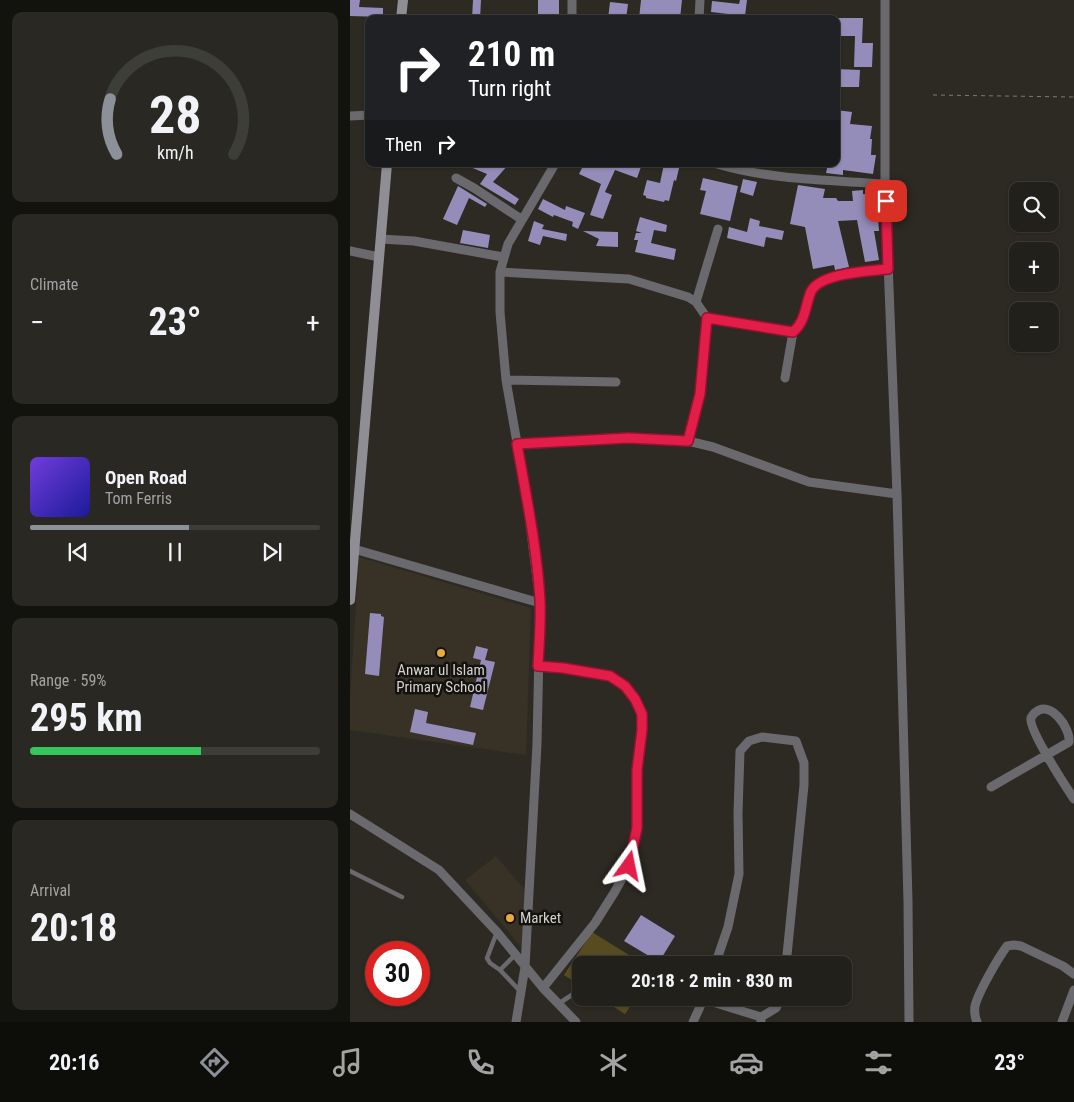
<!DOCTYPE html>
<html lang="en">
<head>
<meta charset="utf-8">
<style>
  :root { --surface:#21201a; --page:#292823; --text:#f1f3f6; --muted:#a2a3a2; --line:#3e3e39; --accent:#8c9099 }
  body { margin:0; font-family:"Roboto Condensed",sans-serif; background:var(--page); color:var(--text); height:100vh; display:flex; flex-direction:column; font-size:19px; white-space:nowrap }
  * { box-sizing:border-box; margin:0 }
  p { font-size:16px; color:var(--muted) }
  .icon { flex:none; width:28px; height:28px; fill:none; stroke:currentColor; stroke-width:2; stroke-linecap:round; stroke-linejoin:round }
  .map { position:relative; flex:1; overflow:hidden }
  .details { display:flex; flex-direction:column; gap:12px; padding:12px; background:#12120e; width:350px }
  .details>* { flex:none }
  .guide { position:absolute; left:15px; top:15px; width:475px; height:152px; border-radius:10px; box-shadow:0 1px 4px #0004,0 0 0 1px var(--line); background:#202124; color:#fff; overflow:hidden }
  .controls { position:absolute; left:659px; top:182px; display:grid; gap:10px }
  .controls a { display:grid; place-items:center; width:50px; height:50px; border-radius:10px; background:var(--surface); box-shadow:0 1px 4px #0004,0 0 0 1px var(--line); font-size:25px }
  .speed { position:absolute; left:15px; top:941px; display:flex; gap:10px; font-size:25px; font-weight:700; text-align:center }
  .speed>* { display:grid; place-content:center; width:65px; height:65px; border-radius:50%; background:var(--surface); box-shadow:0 1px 4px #0004,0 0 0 1px var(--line); line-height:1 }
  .speed .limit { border:8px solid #d22; background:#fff; color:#111 }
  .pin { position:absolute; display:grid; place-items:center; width:42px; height:42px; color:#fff; margin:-21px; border-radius:10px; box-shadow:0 2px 8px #0006 }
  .me { position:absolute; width:55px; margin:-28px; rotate:12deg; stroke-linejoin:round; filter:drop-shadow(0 0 4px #0008) }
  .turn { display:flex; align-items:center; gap:18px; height:105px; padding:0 20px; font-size:22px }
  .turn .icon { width:65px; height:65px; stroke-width:2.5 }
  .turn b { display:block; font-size:35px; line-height:42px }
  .then { display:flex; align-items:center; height:48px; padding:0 20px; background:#0003; gap:10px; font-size:19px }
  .big { font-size:38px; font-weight:700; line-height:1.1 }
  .details .card { flex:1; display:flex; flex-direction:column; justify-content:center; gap:8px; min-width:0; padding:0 18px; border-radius:10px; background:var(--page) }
  .details .dial { align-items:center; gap:0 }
  .dial svg { height:130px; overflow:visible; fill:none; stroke:var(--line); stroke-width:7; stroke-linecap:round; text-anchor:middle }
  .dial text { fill:var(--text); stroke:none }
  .song { display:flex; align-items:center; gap:15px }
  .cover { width:60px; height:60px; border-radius:8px; background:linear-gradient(135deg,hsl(260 70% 55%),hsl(240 70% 35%)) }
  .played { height:5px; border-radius:2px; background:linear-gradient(90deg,var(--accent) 55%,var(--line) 55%) }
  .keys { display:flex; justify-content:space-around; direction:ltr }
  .heat { display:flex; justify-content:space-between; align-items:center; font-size:28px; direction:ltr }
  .charge { height:8px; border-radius:4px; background:linear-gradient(90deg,#34c759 59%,var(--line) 0) }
  .trip { position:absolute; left:222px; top:956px; width:280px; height:50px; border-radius:10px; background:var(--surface); box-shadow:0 1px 4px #0004,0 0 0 1px var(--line); font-weight:700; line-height:50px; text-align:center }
  .dock { display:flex; height:80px; justify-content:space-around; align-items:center; background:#0d0d0a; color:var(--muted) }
  .dock .icon { width:35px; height:35px }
  .dock .selected { color:var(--accent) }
  .dock b { font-size:22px; color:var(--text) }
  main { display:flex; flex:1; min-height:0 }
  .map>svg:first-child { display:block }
</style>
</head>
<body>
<main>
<section class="details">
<div class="card dial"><svg viewBox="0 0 100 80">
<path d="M14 69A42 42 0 1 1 86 69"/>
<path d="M14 69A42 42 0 0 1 10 35" stroke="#8c9099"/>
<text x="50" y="56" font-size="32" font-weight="700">28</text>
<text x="50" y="72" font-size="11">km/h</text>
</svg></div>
<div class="card"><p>Climate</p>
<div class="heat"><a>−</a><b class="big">23°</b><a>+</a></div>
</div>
<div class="card">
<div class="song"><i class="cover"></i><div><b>Open Road</b><p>Tom Ferris</p></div></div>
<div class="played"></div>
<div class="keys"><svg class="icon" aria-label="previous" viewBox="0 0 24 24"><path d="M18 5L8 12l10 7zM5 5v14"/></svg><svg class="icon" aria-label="pause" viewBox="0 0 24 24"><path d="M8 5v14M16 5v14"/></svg><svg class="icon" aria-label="next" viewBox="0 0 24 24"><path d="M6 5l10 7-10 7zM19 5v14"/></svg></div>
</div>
<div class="card"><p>Range · 59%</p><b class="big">295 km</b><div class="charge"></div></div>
<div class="card"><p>Arrival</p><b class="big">20:18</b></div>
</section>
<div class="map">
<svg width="724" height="1022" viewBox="0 0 724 1022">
  <rect width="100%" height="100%" fill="#2c2a22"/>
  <path fill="#373225" d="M9 557 181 608 176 755 0 730V697Z
    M146 856 175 890 173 946 171 947 115 880Z"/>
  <path fill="#584b22" d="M242 932 295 965H231V986L214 975Z
    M250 998H286L275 1014Z"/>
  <path fill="#958db9" d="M0 0H10L9 7 33 8V17L0 16Z
    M123 0H131L130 19H122Z
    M188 0H209V19H188Z
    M291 0H332L330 19H289Z
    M390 0H397L395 16 361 12 362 1 389 4Z
    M260 2 278 4 276 19H258Z
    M486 18H513L512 43H523L522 67H504L505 36H486Z
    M486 69 510 70 509 87H486Z
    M486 110 502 112 500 124 522 126 520 139H522L521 155H526L523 174 493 170V175L476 173 478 164H486Z
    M113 164H159L143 182 169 199 165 205 130 184 137 174Z
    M234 164H292L287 178 265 170 255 192 262 195 253 219 240 215 251 184 229 174Z
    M314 164H330L326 181 324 180 319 201 315 200 314 202 296 198V196L293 195 297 180 310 183Z
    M353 178 388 186 380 221 350 214 356 191 350 190Z
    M393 179 407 182 403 196 390 192Z
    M448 185 475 189 473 198H486L488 201H503L502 191 513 190V194H520L524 218H528L529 231H524L529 260 515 262 507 220 488 221 499 267 485 270 484 265 463 269 455 227 440 224Z
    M108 186 137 204 135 207 119 198 107 225 93 219Z
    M193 199 215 210 216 206 235 213 228 229 222 226 223 222 204 215 203 217 188 209Z
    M290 217 317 225 316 232 304 230 301 243 326 249 324 260 285 252 288 240H284L286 233H292L286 231Z
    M400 218 410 221 409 226 434 231 432 240 416 237 414 247 377 238 379 227 397 232Z
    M184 221 194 225 192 229 217 234 216 241 193 236 190 245 178 241Z
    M113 230 140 235 138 248 110 243Z
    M233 231 268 232V247L246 246 249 239Z
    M20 613 31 614V616L34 617 29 676 15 674Z
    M126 646 138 649 135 660 145 662 133 710 120 707 131 660 123 658Z
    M65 709 78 712 76 723 126 733 123 745 60 732Z
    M291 915 325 936 309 962 274 941Z"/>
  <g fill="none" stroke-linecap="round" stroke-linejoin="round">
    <path stroke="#7c7a73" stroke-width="1" stroke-dasharray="4 4" stroke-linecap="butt" d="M583 95 724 97"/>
    <path stroke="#6a6a6e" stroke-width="4.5" d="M0 871 52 897
      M147 932 137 958 140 963 150 970 171 992
      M150 970 165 955
      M208 1004 231 989"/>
    <path stroke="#6a6a6e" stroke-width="9" d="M535 0V184L547 494 558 901 559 1022
      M222 19V0
      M349 19 350 0
      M0 116 19 115
      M367 164C421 180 479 180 535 184
      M106 178 124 188 171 219
      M31 239 64 241 153 257
      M0 251 29 257
      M150 272 279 279 338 297 346 302 357 318 443 332C455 322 455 308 460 294 466 273 519 271 539 269
      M346 302 368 229
      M435 378 443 332
      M156 380 266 382
      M338 441 350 394 357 318
      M167 444 278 438 338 441 363 447 459 482 547 494
      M4 549 190 603
      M188 666 213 668 260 676 275 687 285 699 292 715 291 745 287 770V828L279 866 264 893 245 923 193 988
      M641 787 719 742C721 729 701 700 686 712 684 713 682 716 681 718 678 729 716 787 724 799
      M0 814 89 870 147 932 193 988 226 1022
      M365 965 378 927 389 874 388 813 390 751 399 741 412 737 446 741 454 763V785L436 965
      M353 999 411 1017
      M166 1022 175 967 187 744 190 603 177 500 156 380 150 312V272L158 244 205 164
      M343 1022 354 998
      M411 1022V1017L426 1008 431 998
      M627 1022C625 1017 624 1012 625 1006 628 993 648 958 657 946L664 945 671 946 713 966 724 974
      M712 1022 724 990"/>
    <path stroke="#8e8e94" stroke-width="10" d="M51 19 53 0
      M0 600 37 164"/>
  </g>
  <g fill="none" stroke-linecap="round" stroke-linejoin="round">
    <defs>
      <path id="route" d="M279 866 287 828V770L292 730V714L285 699 275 686 260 676 213 668 188 666C189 644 191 622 190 600 187 548 176 495 167 444L278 438 338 441 350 394 357 318 443 332C455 322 455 308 460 294 466 273 519 271 538 269L536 201"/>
    </defs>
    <use href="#route" stroke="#92132f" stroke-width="12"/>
    <use href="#route" stroke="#e11d48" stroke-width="9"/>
  </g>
  <g fill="#eba93a" stroke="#13120f" stroke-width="2">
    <circle cx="91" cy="653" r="5"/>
    <circle cx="160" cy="918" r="5"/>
  </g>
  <g text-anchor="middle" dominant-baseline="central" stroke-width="5" stroke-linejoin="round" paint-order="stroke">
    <g font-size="15" fill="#d3d1cc" stroke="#13120f">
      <text x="91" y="670">Anwar ul Islam<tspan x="91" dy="17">Primary School</tspan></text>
      <text x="170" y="918" text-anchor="start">Market</text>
    </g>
  </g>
</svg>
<div class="controls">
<a><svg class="icon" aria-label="search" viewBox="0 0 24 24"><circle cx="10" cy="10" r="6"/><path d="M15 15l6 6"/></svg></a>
<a>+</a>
<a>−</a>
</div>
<div class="speed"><div class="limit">30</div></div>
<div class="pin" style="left:536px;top:201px;background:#d93025"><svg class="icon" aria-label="arrive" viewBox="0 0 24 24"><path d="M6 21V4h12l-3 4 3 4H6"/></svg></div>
<svg class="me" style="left:279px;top:866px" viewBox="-20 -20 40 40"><path d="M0-17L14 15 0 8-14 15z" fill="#e11d48" stroke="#fff" stroke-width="4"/></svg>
<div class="trip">20:18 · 2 min · 830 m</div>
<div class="guide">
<div class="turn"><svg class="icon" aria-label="right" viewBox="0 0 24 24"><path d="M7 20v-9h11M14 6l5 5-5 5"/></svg><div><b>210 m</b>Turn right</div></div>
<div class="then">Then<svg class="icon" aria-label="right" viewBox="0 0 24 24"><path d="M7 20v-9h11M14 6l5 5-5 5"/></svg></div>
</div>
</div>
</main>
<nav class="dock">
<b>20:16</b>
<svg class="icon selected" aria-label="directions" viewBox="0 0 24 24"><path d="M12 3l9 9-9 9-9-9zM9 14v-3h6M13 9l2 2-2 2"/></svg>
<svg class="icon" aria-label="music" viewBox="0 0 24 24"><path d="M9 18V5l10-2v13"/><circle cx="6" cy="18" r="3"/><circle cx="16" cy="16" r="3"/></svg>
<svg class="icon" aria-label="phone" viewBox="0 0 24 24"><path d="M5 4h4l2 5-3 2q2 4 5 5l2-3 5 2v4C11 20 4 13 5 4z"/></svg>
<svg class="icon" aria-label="climate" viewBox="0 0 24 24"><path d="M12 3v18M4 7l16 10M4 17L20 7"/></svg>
<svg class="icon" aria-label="car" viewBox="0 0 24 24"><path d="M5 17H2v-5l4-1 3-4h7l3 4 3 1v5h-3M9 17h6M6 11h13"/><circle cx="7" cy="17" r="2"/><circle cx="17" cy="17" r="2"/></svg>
<svg class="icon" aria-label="filters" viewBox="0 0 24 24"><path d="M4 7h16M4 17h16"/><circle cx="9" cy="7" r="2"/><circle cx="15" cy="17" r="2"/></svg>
<b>23°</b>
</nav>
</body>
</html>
